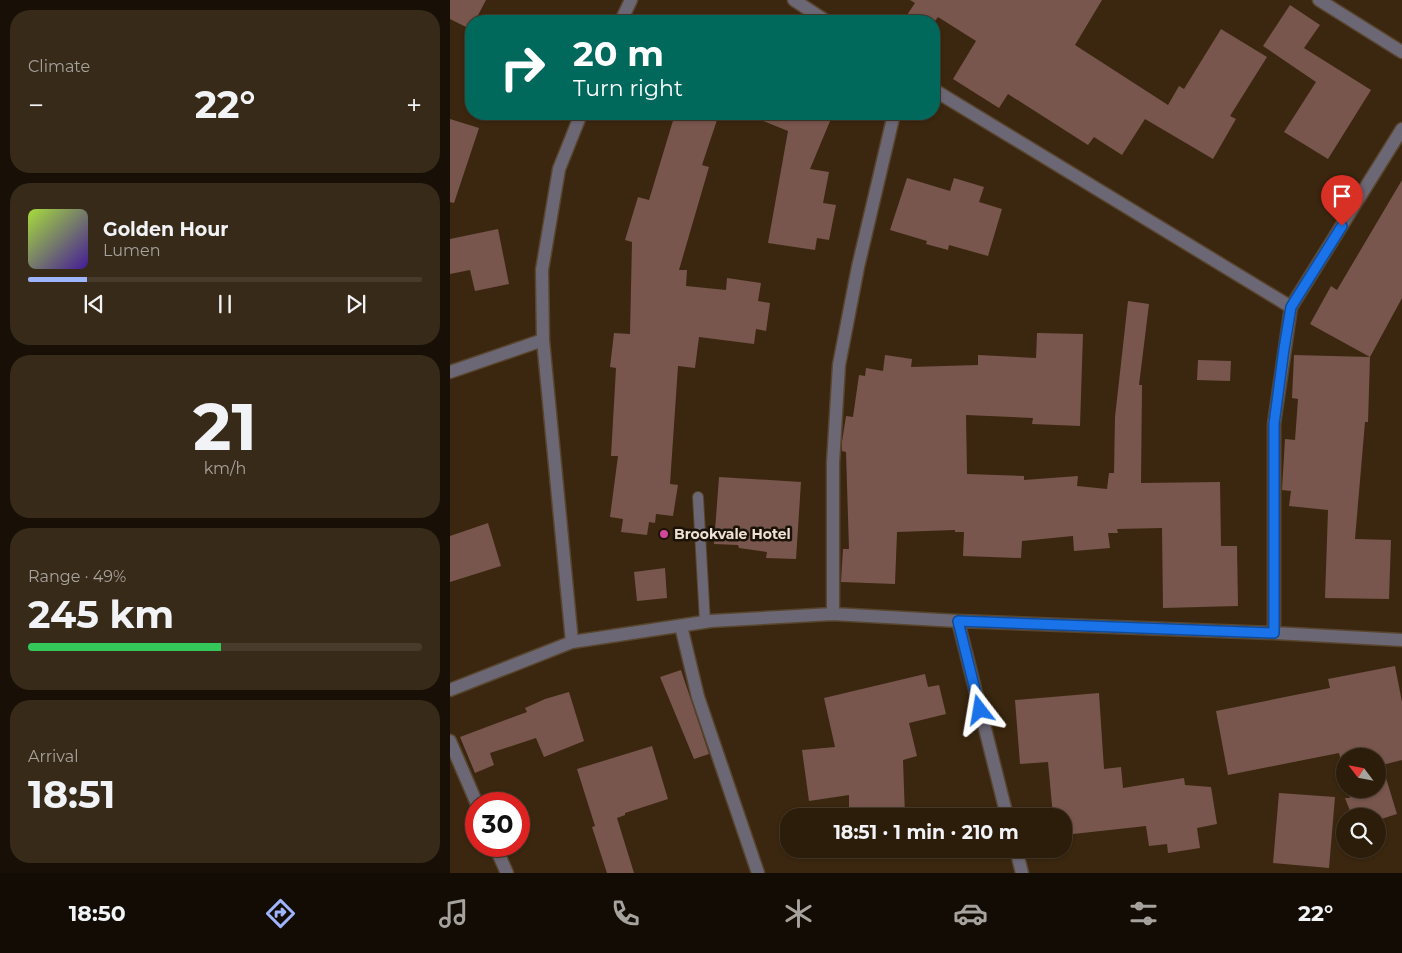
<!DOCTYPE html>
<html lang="en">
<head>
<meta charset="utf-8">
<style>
  :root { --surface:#2c1d0b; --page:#382a19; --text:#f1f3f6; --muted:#a6a29d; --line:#483b2c; --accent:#9eb4fd }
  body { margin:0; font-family:Montserrat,sans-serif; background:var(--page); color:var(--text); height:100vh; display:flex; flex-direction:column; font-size:19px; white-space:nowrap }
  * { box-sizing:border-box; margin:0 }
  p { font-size:16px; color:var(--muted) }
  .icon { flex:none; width:28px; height:28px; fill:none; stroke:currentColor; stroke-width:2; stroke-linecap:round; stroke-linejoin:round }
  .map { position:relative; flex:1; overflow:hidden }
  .drawer { display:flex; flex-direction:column; gap:10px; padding:10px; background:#181006; width:450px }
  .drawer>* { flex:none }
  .guide { position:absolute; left:15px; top:15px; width:475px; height:105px; border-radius:20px; box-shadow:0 1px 4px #0004,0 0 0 1px var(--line); background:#00695c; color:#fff; overflow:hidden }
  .needle { width:32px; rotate:302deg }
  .tools { position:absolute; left:886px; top:748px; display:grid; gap:10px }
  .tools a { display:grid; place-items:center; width:50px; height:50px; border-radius:50%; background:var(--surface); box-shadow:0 1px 4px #0004,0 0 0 1px var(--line); font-size:25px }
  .speed { position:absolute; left:15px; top:792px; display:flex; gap:10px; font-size:25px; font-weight:700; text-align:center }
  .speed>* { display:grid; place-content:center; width:65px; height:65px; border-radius:50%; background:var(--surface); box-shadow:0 1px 4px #0004,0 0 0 1px var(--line); line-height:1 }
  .speed .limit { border:8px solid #d22; background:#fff; color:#111 }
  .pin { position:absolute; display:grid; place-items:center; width:42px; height:42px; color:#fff; margin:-51px -21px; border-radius:50% 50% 50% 0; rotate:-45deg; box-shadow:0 0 5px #0007 }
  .pin .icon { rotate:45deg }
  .me { position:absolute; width:55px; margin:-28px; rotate:346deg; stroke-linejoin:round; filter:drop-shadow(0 0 4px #0008) }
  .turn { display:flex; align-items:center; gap:18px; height:105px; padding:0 25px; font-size:22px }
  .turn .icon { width:65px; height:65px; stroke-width:2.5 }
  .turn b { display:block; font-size:35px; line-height:42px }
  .big { font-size:38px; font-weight:700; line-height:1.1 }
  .drawer .widget { flex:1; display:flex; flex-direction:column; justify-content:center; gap:8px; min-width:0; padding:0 18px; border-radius:20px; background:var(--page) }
  .drawer .dial { align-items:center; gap:0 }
  .dial b { font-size:65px; line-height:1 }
  .song { display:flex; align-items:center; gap:15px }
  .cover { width:60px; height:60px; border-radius:8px; background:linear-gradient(135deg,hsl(80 70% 55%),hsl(260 70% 35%)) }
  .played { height:5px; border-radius:2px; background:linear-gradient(90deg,var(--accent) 15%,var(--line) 15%) }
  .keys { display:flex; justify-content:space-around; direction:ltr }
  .heat { display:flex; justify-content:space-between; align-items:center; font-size:28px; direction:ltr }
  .charge { height:8px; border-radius:4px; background:linear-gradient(90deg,#34c759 49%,var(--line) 0) }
  .trip { position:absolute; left:330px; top:808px; width:292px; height:50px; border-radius:20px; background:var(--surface); box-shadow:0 1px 4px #0004,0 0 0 1px var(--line); font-weight:700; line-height:50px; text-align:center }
  .tabs { display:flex; height:80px; justify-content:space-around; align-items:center; background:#120c04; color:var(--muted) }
  .tabs .icon { width:35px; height:35px }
  .tabs .active { color:var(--accent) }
  .tabs b { font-size:22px; color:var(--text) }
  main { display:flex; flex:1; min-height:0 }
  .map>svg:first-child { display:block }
</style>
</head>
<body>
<main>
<section class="drawer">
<div class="widget"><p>Climate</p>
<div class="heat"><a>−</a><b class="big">22°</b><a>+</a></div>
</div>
<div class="widget">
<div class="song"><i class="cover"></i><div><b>Golden Hour</b><p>Lumen</p></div></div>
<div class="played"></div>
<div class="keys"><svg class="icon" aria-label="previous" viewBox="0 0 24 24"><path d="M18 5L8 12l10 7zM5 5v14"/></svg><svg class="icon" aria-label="pause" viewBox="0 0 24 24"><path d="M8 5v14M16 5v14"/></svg><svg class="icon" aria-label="next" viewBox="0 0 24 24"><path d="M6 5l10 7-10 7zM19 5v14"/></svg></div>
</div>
<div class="widget dial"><b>21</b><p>km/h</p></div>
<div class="widget"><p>Range · 49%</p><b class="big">245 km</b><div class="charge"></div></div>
<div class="widget"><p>Arrival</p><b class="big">18:51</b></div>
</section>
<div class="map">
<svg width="952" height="873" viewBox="0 0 952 873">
  <rect width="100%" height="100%" fill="#3b270f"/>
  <path fill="#78564d" d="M0 0H36L25 21H21L20 29 0 19Z
    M460 0H652L625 45 718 105 729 86 734 89 771 29 817 57 780 116 786 119 763 159 695 119 672 155 644 137 638 145 558 94 549 108 503 79 526 41 488 17 485 21H453L465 3Z
    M840 5 870 25 854 48 921 90 878 159 834 132 866 82 813 46Z
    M225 114H269L252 165 259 167 229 270H237L236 286 276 290 277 278 311 283 308 301 320 303 316 331 306 329 304 344 249 337 245 368 228 366 220 484 228 485 223 516 206 514 205 523 199 522 197 535 171 532 173 519 160 517 168 456H161L166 368 160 367 164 333 180 334 182 242 175 240 188 197 199 200Z
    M296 114H383L360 169 379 172 373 203 386 205 379 240 367 238 365 250 318 243 338 131Z
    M0 119 29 128 4 203 0 202Z
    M457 178 500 191 504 178 534 187 529 202 552 209 538 256 499 245 498 250 476 244 477 241 440 230Z
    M952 180V298L920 357 860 324 881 286 887 290Z
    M48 229 59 284 25 291 20 270 0 274V239Z
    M678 301 699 304 689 385H692L691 483 770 482 771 546H787L788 606 713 608 712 528 667 529 668 533H658L660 548 624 551 623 536 572 541 571 558 513 556 514 532H505V530L447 532 445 584 391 582 393 549H399L396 452 392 451V442L396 416 403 417 409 375 415 376 416 368 433 371 435 355 462 359 461 367 528 365V355L586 358 587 333 633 334 630 426 582 424 583 418 516 415 517 474 574 476V480L628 476 627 486 657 489 659 473H664L665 417Z
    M844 355 920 357 918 422H915L905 539 941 540 939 599 875 598 878 510 839 506 841 491 832 490 835 439 845 440 848 399 842 398Z
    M748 360 781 361 780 381 747 380Z
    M269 477 351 482 346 559 316 558 317 552 289 548 288 545 264 544Z
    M38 523 51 566 0 582V536Z
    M215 568 217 598 187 601 184 572Z
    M945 666 952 702V760L932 765 947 814 928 820V816H902L895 798H900L898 789H928V756H895V778L889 753 778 775 766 711 880 688 878 679Z
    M231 670 259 754 244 759 210 677Z
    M475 674 478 687 489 685 496 714 459 723 467 756 453 760 455 816H399V795L359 801 352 750 385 747 374 698Z
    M119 692 134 741 94 757 86 738 40 753 44 765 25 773 10 737 77 712 75 708 95 699Z
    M649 693 654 769 671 767 673 788 734 778 735 785 761 787 767 824 747 828 750 848 718 853 717 844 699 846 696 826 614 835V816H603L598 762 570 764 565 700Z
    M202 746 218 799 175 813V815L167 818 184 873H157L142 827 145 826 127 769Z
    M829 793 885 797 879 868 823 863Z"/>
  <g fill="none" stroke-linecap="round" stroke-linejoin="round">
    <defs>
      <path id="service" d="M248 497 255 622"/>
      <path id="minor" d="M344 0 376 21
        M869 0 952 52
        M171 21 181 0
        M484 90 841 307
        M0 372 93 340
        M383 614V463L389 365 408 267 444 114
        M508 621 557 816
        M231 626 248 697 308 873
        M824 633V424L841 307 952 129
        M122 642 93 340 92 270 109 169 131 114
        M0 690 122 642 261 621 383 614 508 621 824 633 952 640
        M0 741 27 804
        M45 846 57 873
        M566 849 572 873"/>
    </defs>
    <use href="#service" stroke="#58452e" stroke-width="12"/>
    <use href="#minor" stroke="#58452e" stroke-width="15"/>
    <use href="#service" stroke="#6c6774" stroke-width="10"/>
    <use href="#minor" stroke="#6c6774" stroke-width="12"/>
  </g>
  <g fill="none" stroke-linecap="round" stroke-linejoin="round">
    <defs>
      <path id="route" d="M530 710 508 621 824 633V424L834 349 841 307 892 226"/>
    </defs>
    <use href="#route" stroke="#114b97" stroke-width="12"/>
    <use href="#route" stroke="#1a73e8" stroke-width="9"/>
  </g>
  <circle fill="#d1479c" stroke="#1b1208" stroke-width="2" cx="214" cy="534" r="5"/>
  <g text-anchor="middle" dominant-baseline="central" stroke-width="5" stroke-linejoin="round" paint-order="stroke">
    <g font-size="14" font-weight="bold" fill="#eee1d3" stroke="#1b1208" text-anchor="start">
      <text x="224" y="534">Brookvale Hotel</text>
    </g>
  </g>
</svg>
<div class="tools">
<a><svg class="needle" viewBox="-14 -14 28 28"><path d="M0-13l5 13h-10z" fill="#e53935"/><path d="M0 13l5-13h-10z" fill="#a6a29d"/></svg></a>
<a><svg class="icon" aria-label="search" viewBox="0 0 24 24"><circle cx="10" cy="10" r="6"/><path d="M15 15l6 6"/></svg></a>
</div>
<div class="speed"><div class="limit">30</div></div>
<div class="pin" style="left:892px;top:226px;background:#d93025"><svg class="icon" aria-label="arrive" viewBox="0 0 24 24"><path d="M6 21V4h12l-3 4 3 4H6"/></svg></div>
<svg class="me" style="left:530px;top:710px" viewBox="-20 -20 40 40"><path d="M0-17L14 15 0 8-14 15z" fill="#1a73e8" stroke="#fff" stroke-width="4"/></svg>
<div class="trip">18:51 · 1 min · 210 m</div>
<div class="guide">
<div class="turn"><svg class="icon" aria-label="right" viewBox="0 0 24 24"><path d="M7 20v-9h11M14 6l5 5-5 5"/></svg><div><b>20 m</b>Turn right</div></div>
</div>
</div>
</main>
<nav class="tabs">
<b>18:50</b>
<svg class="icon active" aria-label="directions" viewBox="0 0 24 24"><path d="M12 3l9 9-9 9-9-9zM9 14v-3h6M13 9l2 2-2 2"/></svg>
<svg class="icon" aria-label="music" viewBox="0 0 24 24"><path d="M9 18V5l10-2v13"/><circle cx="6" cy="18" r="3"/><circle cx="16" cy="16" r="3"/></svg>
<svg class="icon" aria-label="phone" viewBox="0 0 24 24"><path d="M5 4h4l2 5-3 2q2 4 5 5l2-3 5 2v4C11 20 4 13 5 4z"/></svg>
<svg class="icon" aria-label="climate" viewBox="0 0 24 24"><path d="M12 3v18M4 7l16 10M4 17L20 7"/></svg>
<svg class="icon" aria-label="car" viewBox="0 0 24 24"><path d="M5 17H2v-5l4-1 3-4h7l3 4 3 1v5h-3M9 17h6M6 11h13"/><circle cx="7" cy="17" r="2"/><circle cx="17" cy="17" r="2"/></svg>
<svg class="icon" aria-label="filters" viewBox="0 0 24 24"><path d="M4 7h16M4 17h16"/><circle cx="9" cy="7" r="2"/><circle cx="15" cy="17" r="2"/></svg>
<b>22°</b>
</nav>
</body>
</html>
